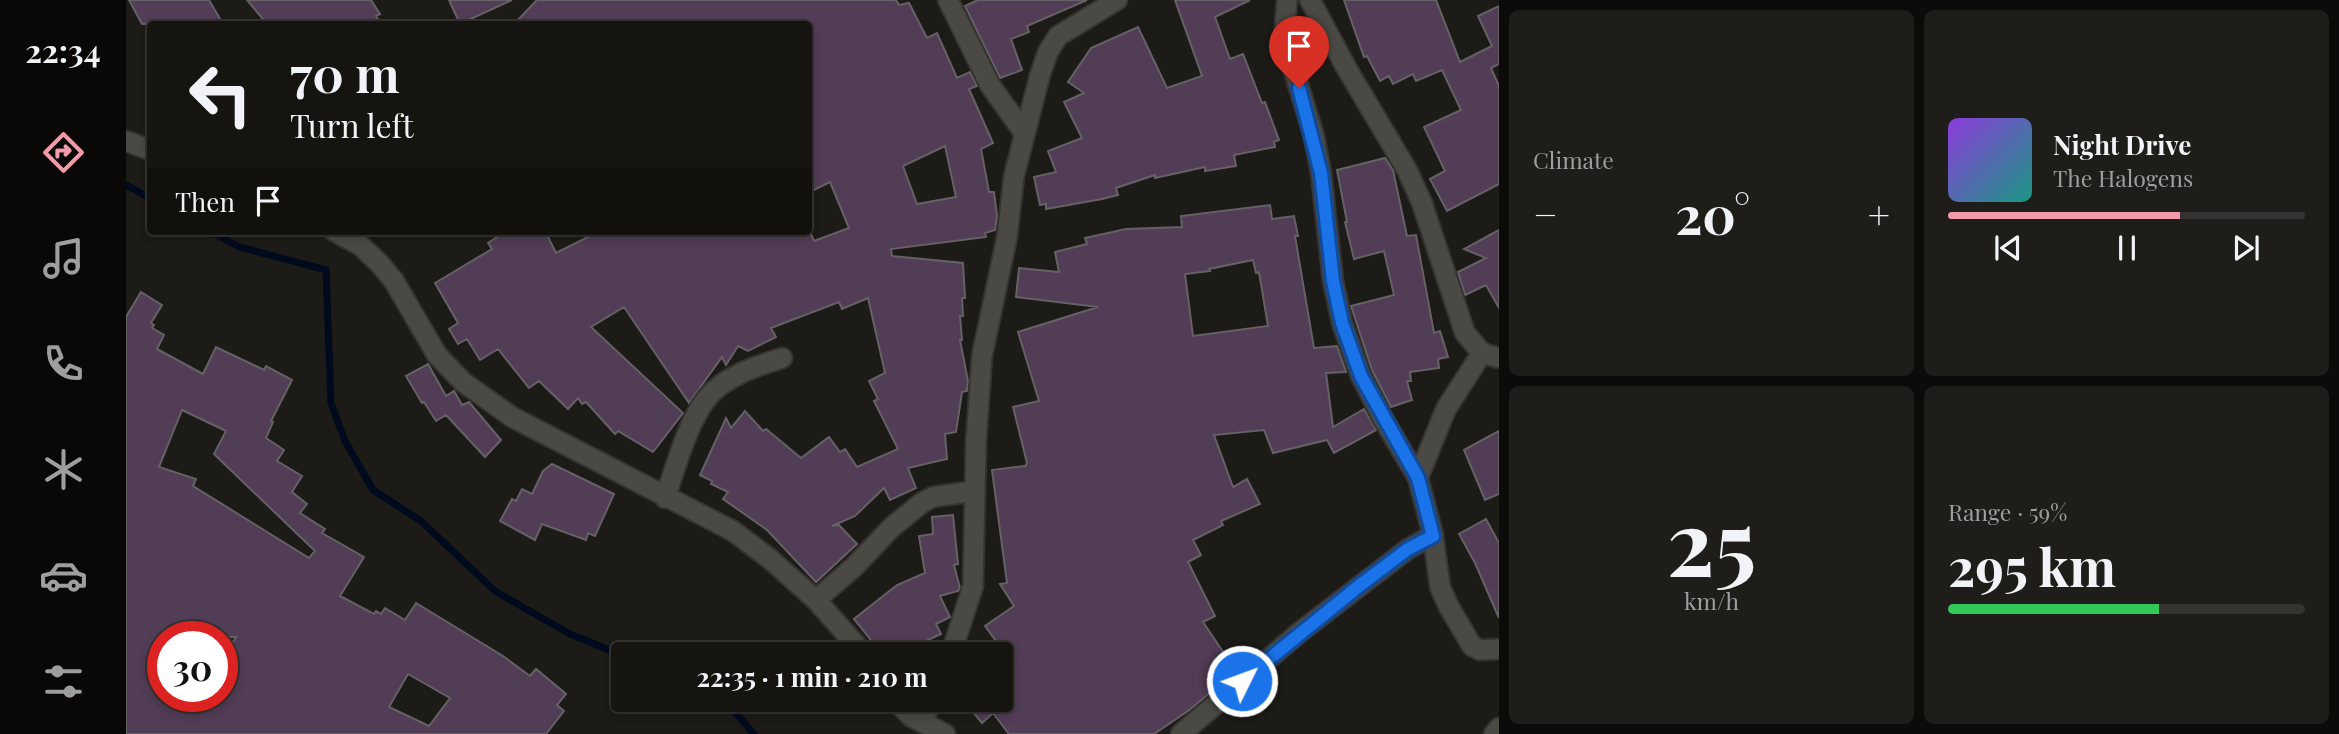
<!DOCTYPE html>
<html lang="en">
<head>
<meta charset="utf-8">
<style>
  :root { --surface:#161411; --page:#1f1d1a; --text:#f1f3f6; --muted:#9e9e9f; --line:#353331; --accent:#f39aaa }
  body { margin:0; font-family:"Playfair Display",serif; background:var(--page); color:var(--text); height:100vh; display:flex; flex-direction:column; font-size:26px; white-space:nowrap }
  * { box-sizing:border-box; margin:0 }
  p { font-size:23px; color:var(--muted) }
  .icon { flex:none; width:38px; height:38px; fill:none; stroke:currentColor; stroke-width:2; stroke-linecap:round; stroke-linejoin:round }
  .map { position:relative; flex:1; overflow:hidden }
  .sheet { display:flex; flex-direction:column; gap:10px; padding:10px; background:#0c0b09; width:840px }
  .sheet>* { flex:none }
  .guide { position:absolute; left:21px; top:21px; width:665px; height:214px; border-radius:7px; box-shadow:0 4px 10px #0003,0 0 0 2px var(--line); background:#161411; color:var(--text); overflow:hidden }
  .speed { position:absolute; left:21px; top:621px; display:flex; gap:14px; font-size:35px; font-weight:700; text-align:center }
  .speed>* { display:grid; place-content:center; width:91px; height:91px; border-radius:50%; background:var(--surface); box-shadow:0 4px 10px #0003,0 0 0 2px var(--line); line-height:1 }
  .speed .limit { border:10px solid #d22; background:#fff; color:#111 }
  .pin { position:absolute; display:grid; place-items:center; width:60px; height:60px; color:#fff; margin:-72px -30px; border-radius:50% 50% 50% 0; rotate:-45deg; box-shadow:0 0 7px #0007 }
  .pin .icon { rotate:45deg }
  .me { position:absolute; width:77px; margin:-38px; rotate:48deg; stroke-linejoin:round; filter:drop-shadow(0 0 5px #0008) }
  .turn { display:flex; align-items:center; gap:24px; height:147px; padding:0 28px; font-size:32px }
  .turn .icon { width:91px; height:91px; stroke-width:2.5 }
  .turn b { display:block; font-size:49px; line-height:60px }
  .then { display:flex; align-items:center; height:66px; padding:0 28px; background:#0003; gap:14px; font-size:26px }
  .big { font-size:52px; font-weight:700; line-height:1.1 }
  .sheet .widget { flex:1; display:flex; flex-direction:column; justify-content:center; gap:10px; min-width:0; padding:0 24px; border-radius:10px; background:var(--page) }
  .sheet .dial { align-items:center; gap:0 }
  .dial b { font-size:91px; line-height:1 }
  .song { display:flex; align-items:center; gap:21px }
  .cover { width:84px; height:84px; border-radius:10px; background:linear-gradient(135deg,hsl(270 70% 55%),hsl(170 70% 35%)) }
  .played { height:7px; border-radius:4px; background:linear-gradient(90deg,var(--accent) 65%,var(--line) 65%) }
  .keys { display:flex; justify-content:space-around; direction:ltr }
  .heat { display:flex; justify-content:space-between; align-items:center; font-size:38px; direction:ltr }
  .charge { height:10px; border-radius:5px; background:linear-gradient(90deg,#34c759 59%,var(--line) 0) }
  .sheet .tiles { flex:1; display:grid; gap:10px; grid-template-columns:repeat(2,1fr) }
  .trip { position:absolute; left:485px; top:642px; width:402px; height:70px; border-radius:7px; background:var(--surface); box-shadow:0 4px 10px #0003,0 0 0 2px var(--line); font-weight:700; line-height:70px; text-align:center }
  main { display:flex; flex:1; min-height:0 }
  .menu { display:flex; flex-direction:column; width:126px; justify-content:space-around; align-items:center; background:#090807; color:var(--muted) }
  .menu .icon { width:49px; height:49px }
  .menu .selected { color:var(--accent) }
  .menu b { font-size:32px; color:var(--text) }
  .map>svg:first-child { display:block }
</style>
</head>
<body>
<main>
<nav class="menu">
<b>22:34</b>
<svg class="icon selected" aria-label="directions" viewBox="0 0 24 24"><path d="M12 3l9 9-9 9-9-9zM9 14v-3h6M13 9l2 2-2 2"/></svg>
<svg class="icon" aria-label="music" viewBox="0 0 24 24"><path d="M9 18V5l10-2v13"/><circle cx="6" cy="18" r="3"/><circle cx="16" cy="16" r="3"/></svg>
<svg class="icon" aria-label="phone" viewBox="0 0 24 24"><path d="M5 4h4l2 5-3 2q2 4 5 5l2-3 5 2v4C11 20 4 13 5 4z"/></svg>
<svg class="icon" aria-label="climate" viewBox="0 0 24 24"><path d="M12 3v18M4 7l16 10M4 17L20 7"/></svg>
<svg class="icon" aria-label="car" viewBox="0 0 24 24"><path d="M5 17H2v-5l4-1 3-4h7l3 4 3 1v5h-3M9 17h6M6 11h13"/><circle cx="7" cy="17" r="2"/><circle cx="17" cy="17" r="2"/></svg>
<svg class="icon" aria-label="filters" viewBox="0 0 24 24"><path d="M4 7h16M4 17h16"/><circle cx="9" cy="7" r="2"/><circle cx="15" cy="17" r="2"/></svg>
</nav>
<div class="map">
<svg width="1373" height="734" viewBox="0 0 1373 734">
  <rect width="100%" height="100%" fill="#1d1b17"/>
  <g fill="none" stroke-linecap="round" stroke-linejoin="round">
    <path stroke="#000a1d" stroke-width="7" d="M0 185 24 198
      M84 231 113 247 200 270 205 403 219 441 247 490 295 521 369 591 442 633 497 656
      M588 700 607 710 628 734"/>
  </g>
  <path fill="#513d55" stroke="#656165" stroke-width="2" fill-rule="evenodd" d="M3 0H83L97 24H16Z
    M121 0H245L254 14 250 16 255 24H141Z
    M323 0H386L334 24Z
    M411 0H770L773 5 783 3 801 38 811 33 831 78 844 72 851 86 843 89 867 143 855 149 863 192H868L871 216 869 230 859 233 860 237 765 249 766 256 837 263 839 298H836L837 316H834L836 340H834L842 381 841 391 836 392 830 432 819 434 821 459 782 468 790 488 764 500 758 488 729 516 706 526 713 525 731 544 690 582 641 530 597 499 602 492 585 484 586 481 574 475 600 418 605 428 619 411 637 431 640 429 675 458 703 437 714 452 719 449 731 467 772 449 748 401 752 399 743 381 759 373 742 298 716 309 713 302 645 328 650 337 622 351 612 346 600 365 596 357 563 403 498 307 465 327 557 413 527 452 492 431 489 434 460 402 456 404 452 398 442 409 413 381 403 388 372 349 354 360 341 339 332 344 323 329 332 323 309 283 366 249 362 243 380 231H419L430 253 462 237 459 231H684L688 241 723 228 704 182 682 193V24H388ZM819 146 830 197 791 204 777 166Z
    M852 0H961L901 26 903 32 885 39 896 70 874 78 839 6Z
    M1049 0H1124L1089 17 1104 59 1117 54 1136 103 1139 102 1153 140 1148 142 1149 147 1108 155 1110 166 1079 171V167L1029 178V175L990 188 992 195 976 199 920 209V204L914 205 908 177 930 172 922 151 956 138 938 102 958 93 942 82 965 48 1012 27 1041 88 1076 76Z
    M1218 0H1310L1334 62 1366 46 1352 16 1373 6V64L1365 68 1373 86V184L1321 211 1304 179 1319 171 1298 127 1335 110 1316 70 1290 81 1287 74 1267 84 1263 76 1254 81 1241 56 1238 57Z
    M1259 158 1267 170 1281 236 1290 235 1308 333 1314 331 1322 357 1312 359 1313 368 1284 372 1285 381H1281L1286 400 1265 407 1246 370 1225 306 1268 295 1258 251 1228 259 1219 222H1221L1211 170Z
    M1144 205 1146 219 1168 216 1172 236H1169L1188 348 1211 346 1220 372 1200 373 1207 427 1238 409 1250 430 1208 453 1201 440 1147 453 1138 430 1088 435 1107 487 1121 479 1134 504 1095 521 1097 525 1067 540 1075 555 1062 562 1089 616 1077 622 1110 671 1062 711 1028 734H883L867 713 856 723 837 700H875V648L859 626 888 606 874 584 881 583 866 470 899 466 901 463 887 407 913 401 892 332 972 307 890 297 893 268 933 272 929 252 961 244 959 238 1000 229 1056 227 1055 216ZM1127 260 1130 273 1133 272 1142 326 1067 336 1059 274 1084 271 1083 269Z
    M1373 230V308L1360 285 1339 295 1332 272 1360 258 1338 249Z
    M15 292 36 305 25 323 28 325 26 328 38 335 31 349 77 374 90 347 138 370 140 366 166 380 145 421 147 422 140 438 158 450 151 461 176 476 166 492 181 504 174 513 199 529 196 533 238 557 214 596 248 614 250 611 255 614 259 608 279 620 290 603 377 656 404 676 410 669 440 694 431 705 438 711 420 734H0V317ZM56 410 100 431 88 454 189 551 183 558 67 486 70 479 33 467ZM37 637H110L96 659V696H37ZM282 674 324 698 303 726 263 707Z
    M302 364 320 396 328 391 336 405 343 402 375 440 359 457 320 415 310 421 298 402 296 403 280 376Z
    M1373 431V494L1359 500 1338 450Z
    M426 464 488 494 469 536 462 533 460 540 416 524 409 540 374 521 386 499 390 501 396 489 406 494 417 471Z
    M827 515 832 564 828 565 834 588 832 591 814 596 824 617 810 624 815 634 772 654H756L728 619 771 585 799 573 793 536 807 534 806 517Z
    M1360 519 1373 543V618L1349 563 1333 534Z"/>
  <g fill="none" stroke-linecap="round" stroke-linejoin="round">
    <defs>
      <path id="minor" d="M822 0 864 85 899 134
        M1161 0 1158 39 1188 136 1195 173 1207 281 1216 323 1235 376 1256 417 1292 478 1307 535 1314 587 1323 607 1346 646 1354 650 1373 649
        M1184 0 1221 69 1281 170 1296 203 1339 333 1356 353 1373 358
        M0 141 24 150
        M208 231 234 245 254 264 268 281 311 355 337 382 386 417 607 531 644 559 690 600 738 654
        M1292 478 1320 409 1356 353
        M539 498C550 467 561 423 581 398 599 376 631 366 656 358
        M690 600 729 566 766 527 797 502 807 497 848 491
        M825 654 847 586 850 441 856 356 881 237 888 176 914 75 922 52 932 36 991 0
        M769 700 786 717 819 734
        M797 721 806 700
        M1055 734 1174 632 1282 549 1307 535
        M1368 734 1373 728"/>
    </defs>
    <use href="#minor" stroke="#363432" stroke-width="23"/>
    <use href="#minor" stroke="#4b4944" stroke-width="19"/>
  </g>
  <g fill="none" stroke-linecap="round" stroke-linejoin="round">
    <defs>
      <path id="route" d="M1116 681 1233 586 1282 549 1307 536 1292 478 1235 376 1216 323 1207 281 1195 173 1173 88"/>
    </defs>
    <use href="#route" stroke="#114b97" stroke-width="18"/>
    <use href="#route" stroke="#1a73e8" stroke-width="12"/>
  </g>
</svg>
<div class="speed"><div class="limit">30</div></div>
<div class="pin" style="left:1173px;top:88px;background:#d93025"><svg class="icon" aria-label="arrive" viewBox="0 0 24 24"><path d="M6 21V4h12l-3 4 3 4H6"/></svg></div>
<svg class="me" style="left:1116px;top:681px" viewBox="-20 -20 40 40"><circle r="17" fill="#1a73e8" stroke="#fff" stroke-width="3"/><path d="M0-11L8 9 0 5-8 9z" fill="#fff"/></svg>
<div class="trip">22:35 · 1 min · 210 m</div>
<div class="guide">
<div class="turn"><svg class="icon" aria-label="left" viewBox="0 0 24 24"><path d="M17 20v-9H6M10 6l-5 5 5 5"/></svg><div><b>70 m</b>Turn left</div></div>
<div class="then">Then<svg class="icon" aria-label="arrive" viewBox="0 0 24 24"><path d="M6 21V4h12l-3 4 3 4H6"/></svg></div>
</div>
</div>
<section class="sheet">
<div class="tiles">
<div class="widget"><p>Climate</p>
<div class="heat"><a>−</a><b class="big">20°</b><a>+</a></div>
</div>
<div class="widget">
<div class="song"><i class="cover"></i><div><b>Night Drive</b><p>The Halogens</p></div></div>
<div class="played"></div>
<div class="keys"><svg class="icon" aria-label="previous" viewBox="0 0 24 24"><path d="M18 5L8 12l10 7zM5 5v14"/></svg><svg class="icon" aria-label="pause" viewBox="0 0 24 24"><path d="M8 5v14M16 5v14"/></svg><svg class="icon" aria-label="next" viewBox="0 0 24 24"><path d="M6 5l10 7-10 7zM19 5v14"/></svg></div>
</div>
<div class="widget dial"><b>25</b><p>km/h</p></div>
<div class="widget"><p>Range · 59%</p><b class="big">295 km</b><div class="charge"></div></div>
</div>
</section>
</main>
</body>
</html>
